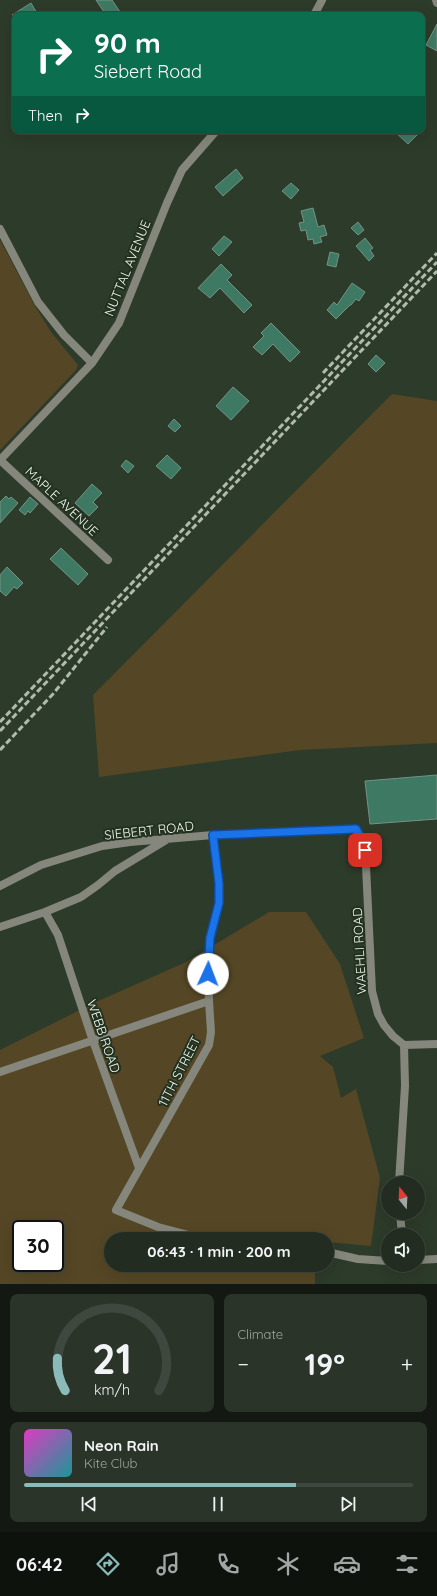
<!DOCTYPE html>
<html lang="en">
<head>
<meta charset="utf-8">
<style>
  :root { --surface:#222c20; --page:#2a3429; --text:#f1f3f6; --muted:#a2a7a5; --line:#3f483e; --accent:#8bbbb9 }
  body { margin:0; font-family:Quicksand,sans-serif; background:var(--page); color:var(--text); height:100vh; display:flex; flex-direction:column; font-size:15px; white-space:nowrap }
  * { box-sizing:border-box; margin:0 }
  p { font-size:13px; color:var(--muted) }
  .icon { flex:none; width:22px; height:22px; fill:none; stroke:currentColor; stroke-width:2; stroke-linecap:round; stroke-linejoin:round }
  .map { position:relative; height:1284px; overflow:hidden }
  .side { display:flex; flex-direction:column; gap:10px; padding:10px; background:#131812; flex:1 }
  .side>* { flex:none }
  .hud { position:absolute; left:12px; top:12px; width:413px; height:122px; border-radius:8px; box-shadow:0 4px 16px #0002,0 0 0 1px var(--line); background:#0b6e4f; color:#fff; overflow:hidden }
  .needle { width:26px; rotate:342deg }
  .tools { position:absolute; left:381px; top:1176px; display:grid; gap:8px }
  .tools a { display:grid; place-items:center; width:44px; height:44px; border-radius:50%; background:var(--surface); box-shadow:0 4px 16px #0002,0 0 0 1px var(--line); font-size:20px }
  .speed { position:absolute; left:12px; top:1220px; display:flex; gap:8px; font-size:20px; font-weight:700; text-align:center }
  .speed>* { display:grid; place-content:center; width:52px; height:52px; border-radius:50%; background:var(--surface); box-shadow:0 4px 16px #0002,0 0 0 1px var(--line); line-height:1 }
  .speed .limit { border:2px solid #111; border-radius:6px; background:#fff; color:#111 }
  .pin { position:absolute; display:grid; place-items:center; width:34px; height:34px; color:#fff; margin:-17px; border-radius:8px; box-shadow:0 2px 6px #0006 }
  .me { position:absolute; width:44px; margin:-22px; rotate:2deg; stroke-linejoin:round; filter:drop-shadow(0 0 3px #0008) }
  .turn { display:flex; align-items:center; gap:14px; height:84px; padding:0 16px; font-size:18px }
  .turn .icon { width:52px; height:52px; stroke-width:2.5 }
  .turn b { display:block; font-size:28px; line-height:34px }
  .then { display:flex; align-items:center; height:38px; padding:0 16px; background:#0003; gap:8px; font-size:15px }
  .big { font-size:30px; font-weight:700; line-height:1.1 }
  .side .widget { flex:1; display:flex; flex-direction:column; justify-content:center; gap:6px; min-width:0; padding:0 14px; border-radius:8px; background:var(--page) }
  .side .dial { align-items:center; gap:0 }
  .dial svg { height:104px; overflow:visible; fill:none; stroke:var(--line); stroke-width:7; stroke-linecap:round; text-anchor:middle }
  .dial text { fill:var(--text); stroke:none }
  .song { display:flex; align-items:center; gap:12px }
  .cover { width:48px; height:48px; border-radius:6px; background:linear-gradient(135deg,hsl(310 70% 55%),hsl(180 70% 35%)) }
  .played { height:4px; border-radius:2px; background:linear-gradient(90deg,var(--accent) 70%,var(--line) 70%) }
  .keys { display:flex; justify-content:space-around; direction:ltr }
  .heat { display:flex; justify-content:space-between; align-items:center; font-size:22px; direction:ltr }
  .side .tiles { flex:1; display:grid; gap:10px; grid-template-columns:1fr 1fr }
  .widget:last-child { grid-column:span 2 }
  .trip { position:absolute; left:104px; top:1232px; width:230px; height:40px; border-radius:20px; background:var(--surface); box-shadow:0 4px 16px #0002,0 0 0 1px var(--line); font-weight:700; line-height:40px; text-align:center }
  .tab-bar { display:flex; height:64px; justify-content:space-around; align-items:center; background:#0e120d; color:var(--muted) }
  .tab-bar .icon { width:28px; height:28px }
  .tab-bar .selected { color:var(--accent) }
  .tab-bar b { font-size:18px; color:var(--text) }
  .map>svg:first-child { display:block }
</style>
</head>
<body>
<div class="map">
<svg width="437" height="1284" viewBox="0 0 437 1284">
  <rect width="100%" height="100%" fill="#2d3b2a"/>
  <path fill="#554725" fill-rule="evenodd" d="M0 240 35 306 51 332 78 365 76 370 0 450Z
    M392 394 437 401V743L300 750 99 777 93 695Z
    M269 912H306L340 964 364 1038 320 1056 333 1067 341 1098 356 1089 380 1178 371 1246 327 1242V1239H294L261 1236V1239H111V1265H315V1284H0V1050L96 1002 184 963ZM21 1229H55V1263H21Z"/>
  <path fill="#3e7a63" stroke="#769185" d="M96 0H112L120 12 115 15H106Z
    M31 3 38 15H12Z
    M437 24V51L426 45Z
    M394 131H421L408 144Z
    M236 169 243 178 223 196 215 187Z
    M291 183 299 190 291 199 282 191Z
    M313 208 318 227 324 225 327 235 320 237 322 242 314 244 313 239 308 240 306 230 301 231 299 223 304 222 301 211Z
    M358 222 364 230 358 235 351 228Z
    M224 236 232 242 219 256 212 249Z
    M365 238 373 248 370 250 374 256 369 261 356 246Z
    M330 252 339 254 336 267 327 265Z
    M221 264 232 275 227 280 252 305 244 313 220 288 210 298 198 288Z
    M352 283 365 292 359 301 356 299 351 305H350L336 319 327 310 334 302 337 305Z
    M271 323 300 352 290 362 273 344 262 355 253 347 264 336 261 333Z
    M376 355 385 363 376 372 368 364Z
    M233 387 249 401 231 420 216 406Z
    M174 419 181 426 175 432 168 426Z
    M167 455 181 468 171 479 156 466Z
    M126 460 134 466 128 473 121 466Z
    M92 484 102 493 93 502 98 507 89 516 75 503Z
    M6 496 9 499 11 497 18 503 0 523V502Z
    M30 497 38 504 30 513 28 511 25 515 19 510Z
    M61 548 88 574 78 585 50 559Z
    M7 567 23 583 17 589 14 587 6 596 0 591V575Z
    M437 775V819L370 824 365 781Z"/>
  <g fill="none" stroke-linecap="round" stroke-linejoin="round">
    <path stroke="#85877c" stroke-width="8" d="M436 0 437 3
      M314 15 322 0
      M0 229 38 302 64 335 92 363
      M0 460 92 363 119 323 167 203 182 170 216 131
      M0 460 108 560
      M0 886 41 865 102 846 130 842 213 835 356 829 361 838 366 866 372 991 378 1014 384 1025 393 1036 404 1045 405 1086 399 1183
      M45 912 58 935 93 1041 139 1168
      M0 927 45 912 81 897 98 885 115 871 166 840
      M404 1045 437 1044
      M0 1072 209 1001
      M400 1213 402 1235
      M204 1239 158 1227 116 1210 209 1045 211 1032 209 1001 208 961 210 938 219 903V884L213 835
      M327 1252 358 1259 388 1261
      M418 1260 437 1259"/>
    <path stroke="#b0bbae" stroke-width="3" stroke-dasharray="6 3" stroke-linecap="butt" d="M323 373 437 253
      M0 722 437 262
      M0 731 437 271
      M0 750 53 694 107 627"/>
  </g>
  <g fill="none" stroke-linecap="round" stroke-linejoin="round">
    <defs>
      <path id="route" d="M208 974 210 938 219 903V884L213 835 356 829 361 838 365 850"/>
    </defs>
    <use href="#route" stroke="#114b97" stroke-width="10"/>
    <use href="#route" stroke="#1a73e8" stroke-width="7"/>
  </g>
  <g text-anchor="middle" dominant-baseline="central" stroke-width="4" stroke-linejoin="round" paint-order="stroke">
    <g font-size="13" fill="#eef7ec" stroke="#233120">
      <text transform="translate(127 268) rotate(-68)">NUTTAL AVENUE</text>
      <text transform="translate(62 501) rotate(43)">MAPLE AVENUE</text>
      <text transform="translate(149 830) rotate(-6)">SIEBERT ROAD</text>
      <text transform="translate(359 951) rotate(-93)">WAEHLI ROAD</text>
      <text transform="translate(104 1036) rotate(71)">WEBB ROAD</text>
      <text transform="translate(179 1071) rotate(-63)">11TH STREET</text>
    </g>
  </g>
</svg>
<div class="tools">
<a><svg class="needle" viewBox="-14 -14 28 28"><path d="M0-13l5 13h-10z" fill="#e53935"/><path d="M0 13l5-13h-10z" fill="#a2a7a5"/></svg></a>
<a><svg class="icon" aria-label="sound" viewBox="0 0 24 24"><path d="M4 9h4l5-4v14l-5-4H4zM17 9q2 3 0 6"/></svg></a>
</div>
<div class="speed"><div class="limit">30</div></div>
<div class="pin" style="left:365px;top:850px;background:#d93025"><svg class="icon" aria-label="arrive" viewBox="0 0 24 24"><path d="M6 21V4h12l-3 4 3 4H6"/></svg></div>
<svg class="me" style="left:208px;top:974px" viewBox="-20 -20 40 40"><circle r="19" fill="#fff"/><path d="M0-13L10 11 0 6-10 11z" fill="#1a73e8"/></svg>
<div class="trip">06:43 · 1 min · 200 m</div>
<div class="hud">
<div class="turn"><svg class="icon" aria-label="right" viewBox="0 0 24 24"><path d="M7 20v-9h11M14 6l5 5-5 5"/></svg><div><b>90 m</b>Siebert Road</div></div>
<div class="then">Then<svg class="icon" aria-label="right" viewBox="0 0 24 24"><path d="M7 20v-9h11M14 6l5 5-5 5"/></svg></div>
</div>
</div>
<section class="side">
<div class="tiles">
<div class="widget dial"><svg viewBox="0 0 100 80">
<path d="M14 69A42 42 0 1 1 86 69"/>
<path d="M14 69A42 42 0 0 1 8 44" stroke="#8bbbb9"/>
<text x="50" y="56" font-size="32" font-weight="700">21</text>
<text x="50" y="72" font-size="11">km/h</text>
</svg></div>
<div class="widget"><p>Climate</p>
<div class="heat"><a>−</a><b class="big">19°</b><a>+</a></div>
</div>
<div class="widget">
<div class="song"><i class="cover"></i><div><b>Neon Rain</b><p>Kite Club</p></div></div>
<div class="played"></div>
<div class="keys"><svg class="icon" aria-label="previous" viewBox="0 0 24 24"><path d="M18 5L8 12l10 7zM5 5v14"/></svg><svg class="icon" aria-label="pause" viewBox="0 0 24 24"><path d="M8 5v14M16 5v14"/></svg><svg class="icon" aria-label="next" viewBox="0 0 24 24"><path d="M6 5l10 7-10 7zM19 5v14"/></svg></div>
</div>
</div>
</section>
<nav class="tab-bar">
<b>06:42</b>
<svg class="icon selected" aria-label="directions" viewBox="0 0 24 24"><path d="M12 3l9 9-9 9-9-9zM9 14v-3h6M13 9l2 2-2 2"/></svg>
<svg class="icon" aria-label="music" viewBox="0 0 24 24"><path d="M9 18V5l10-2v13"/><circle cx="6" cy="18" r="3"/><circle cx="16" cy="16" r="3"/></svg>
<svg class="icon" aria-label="phone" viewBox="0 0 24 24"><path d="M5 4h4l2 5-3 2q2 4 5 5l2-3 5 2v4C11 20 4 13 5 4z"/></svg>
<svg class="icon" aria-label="climate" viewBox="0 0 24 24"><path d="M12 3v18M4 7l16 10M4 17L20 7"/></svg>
<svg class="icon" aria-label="car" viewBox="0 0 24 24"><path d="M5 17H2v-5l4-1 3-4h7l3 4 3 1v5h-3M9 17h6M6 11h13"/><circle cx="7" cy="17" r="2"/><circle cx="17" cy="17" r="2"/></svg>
<svg class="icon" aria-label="filters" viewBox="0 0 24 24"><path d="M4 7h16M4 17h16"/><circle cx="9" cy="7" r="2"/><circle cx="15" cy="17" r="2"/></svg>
</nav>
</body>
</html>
